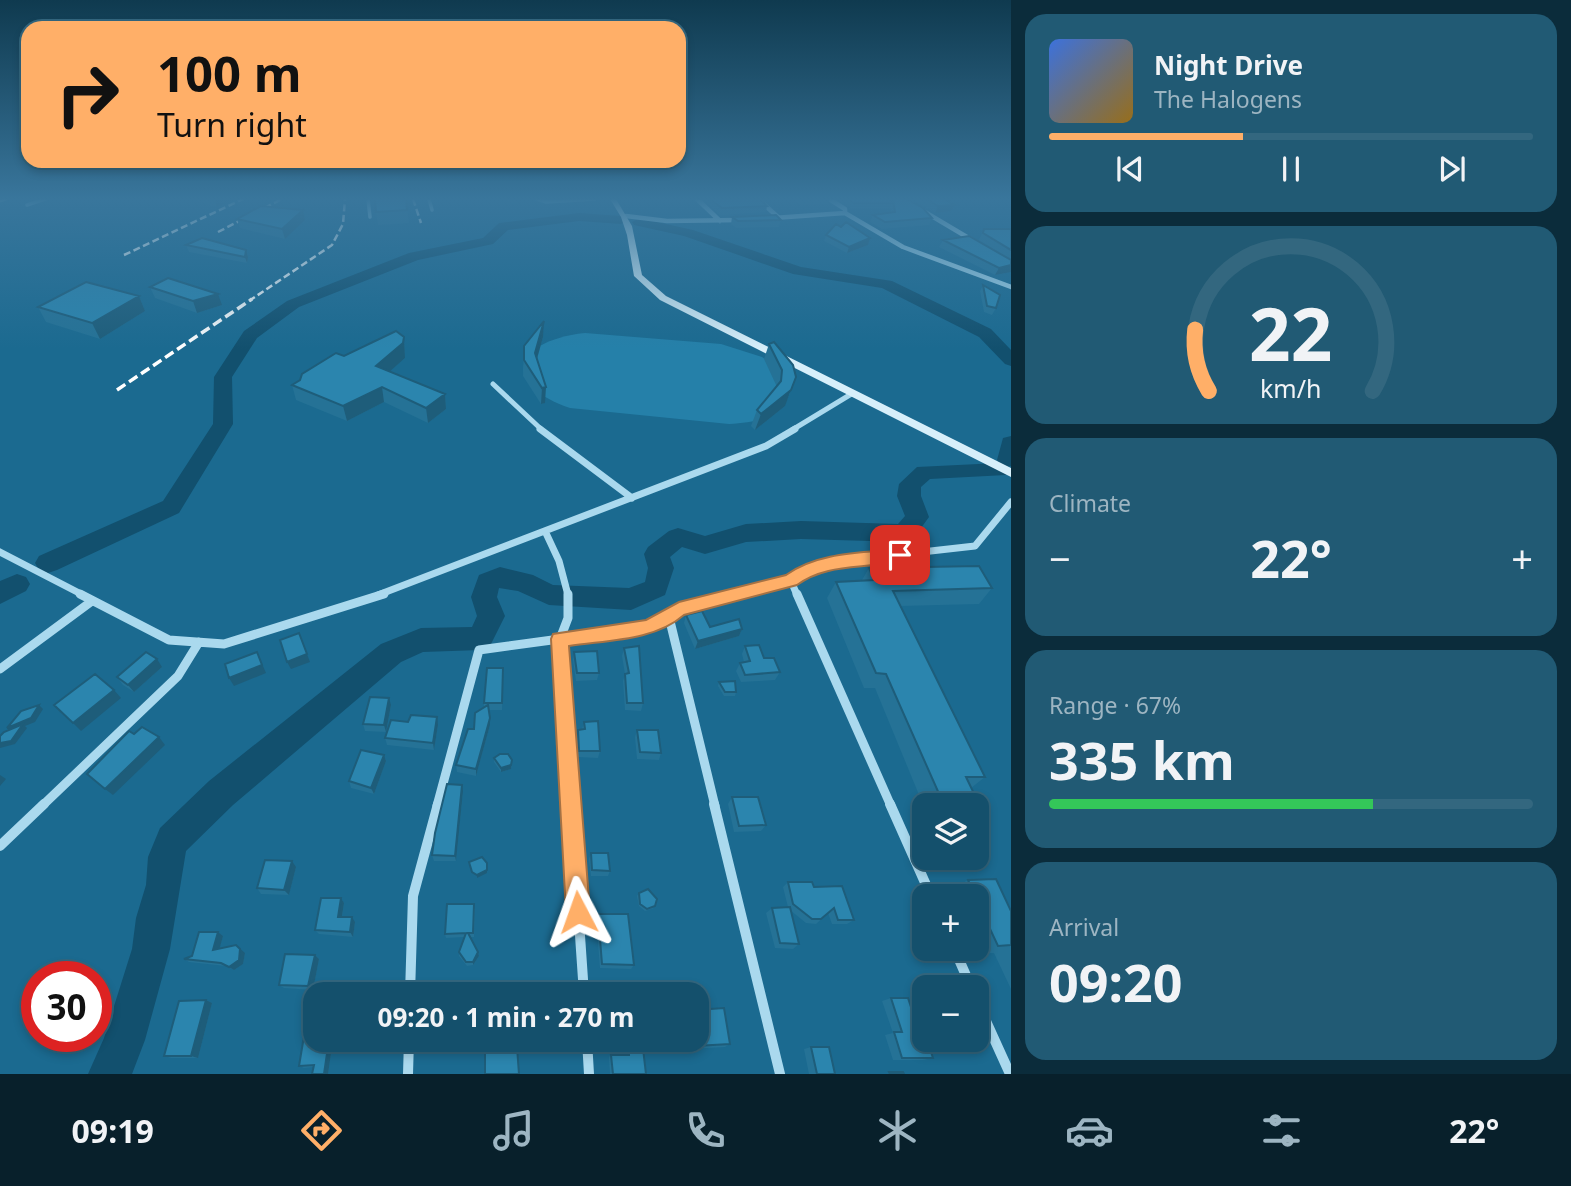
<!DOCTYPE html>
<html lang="en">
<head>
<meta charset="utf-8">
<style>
  :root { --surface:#14506c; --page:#215a74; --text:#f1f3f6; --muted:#9db5c2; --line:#33677f; --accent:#ffaf68 }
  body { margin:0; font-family:"Noto Sans",sans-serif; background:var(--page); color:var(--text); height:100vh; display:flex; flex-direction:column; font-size:26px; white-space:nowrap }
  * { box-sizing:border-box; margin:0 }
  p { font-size:23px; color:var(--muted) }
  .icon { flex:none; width:38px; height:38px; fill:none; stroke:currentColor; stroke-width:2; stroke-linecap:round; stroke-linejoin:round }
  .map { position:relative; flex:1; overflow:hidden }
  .drawer { display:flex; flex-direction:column; gap:14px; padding:14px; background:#0b2c3b; width:560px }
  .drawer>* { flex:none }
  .guide { position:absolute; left:21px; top:21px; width:665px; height:147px; border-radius:21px; box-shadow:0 4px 10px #0003,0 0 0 2px var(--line); background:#ffaf68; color:#111; overflow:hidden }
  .buttons { position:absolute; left:912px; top:793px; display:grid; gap:14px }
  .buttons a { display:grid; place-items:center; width:77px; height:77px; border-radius:14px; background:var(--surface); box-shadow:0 4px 10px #0003,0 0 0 2px var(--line); font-size:35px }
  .speed { position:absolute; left:21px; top:961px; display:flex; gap:14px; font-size:35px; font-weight:700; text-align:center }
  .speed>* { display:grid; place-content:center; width:91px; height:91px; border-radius:50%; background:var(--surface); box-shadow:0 4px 10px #0003,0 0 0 2px var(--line); line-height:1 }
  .speed .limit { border:10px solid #d22; background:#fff; color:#111 }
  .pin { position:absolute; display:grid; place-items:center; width:60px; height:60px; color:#fff; margin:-30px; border-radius:14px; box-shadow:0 4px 10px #0006 }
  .me { position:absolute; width:77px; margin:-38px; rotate:356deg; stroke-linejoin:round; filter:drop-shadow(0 0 5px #0008) }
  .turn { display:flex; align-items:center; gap:24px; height:147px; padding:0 21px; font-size:32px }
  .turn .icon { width:91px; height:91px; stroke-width:2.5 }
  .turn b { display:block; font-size:49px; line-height:60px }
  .big { font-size:52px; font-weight:700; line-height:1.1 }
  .drawer .card { flex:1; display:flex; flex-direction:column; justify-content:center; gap:10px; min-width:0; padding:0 24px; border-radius:21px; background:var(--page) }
  .drawer .dial { align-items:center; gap:0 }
  .dial svg { height:182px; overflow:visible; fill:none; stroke:var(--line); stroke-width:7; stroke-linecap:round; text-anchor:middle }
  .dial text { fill:var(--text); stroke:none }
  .song { display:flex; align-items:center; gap:21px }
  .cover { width:84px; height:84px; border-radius:10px; background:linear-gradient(135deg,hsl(220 70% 55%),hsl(40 70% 35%)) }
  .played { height:7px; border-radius:4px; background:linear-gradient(90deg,var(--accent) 40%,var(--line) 40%) }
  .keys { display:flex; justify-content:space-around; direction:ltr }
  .heat { display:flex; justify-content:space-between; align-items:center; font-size:38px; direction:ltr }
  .charge { height:10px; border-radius:5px; background:linear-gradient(90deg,#34c759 67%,var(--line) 0) }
  .trip { position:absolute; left:303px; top:982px; width:406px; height:70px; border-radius:21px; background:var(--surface); box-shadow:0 4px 10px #0003,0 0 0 2px var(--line); font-weight:700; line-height:70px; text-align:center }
  .menu { display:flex; height:112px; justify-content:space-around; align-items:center; background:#08202b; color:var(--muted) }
  .menu .icon { width:49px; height:49px }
  .menu .active { color:var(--accent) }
  .menu b { font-size:32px; color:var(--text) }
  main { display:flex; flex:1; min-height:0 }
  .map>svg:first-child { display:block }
</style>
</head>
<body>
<main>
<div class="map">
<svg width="1011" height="1074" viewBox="0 0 1011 1074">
  <rect width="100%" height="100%" fill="#1b6a90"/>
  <path fill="#2580a9" d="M585 333 721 344 762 357 777 368 790 393C780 420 755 422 729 424L570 408C496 382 517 340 585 333Z"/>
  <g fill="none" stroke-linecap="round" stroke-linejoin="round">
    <path fill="#12506e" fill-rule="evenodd" d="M579 213 621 216 628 220 621 224 579 221 508 230 493 244 418 260 299 307 257 338 232 377 233 424 179 513 57 570 48 573 39 570 35 563 39 556 163 501 213 424 214 377 244 331 287 301 409 253 483 238 499 223Z
      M639 218 693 230 801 267 892 281 991 329 1011 350V366L1005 364 979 337 882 288 793 274 684 236 634 225 632 222Z
      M1011 436V466L1007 467 1009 470 1006 475 930 479 921 487V496L929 517 913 539 904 542 801 539 746 542 705 554 682 547 670 557 674 568 665 595 631 610 549 605 518 591 499 588 497 597 505 616 490 646 480 650 423 652 401 662 233 805 186 851 170 949 145 1040 132 1074H88L104 1038 132 949 136 918 146 885 148 857 160 828 209 781 381 644 421 628 472 627 477 616 471 597 479 575 500 567 533 575 553 585 629 588 645 582 648 568 644 554 648 547 669 531 678 528 705 536 746 524 801 521 898 524 905 516 897 496 899 484 917 467 999 463 997 460 1003 438Z
      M17 574 26 577 30 584 26 591 0 604V581Z"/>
    <path stroke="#aad9ee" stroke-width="3.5" d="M368 199 370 217
      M429 199 432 210
      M537 199 546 202 595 199
      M27 205 45 199"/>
    <path stroke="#aad9ee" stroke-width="4.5" d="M697 199 720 221
      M758 199 779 218
      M829 199 845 209V213L903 247 1011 287
      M903 199 972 240
      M626 216 667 221 740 220
      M773 218 845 213"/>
    <path stroke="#aad9ee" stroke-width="5" d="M493 384 542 430
      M792 430 853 393"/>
    <path stroke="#aad9ee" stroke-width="7" d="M540 429 632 498
      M545 531 559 561 568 595
      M0 552 83 595
      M791 581 797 595
      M378 595 766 446 795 429
      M733 595 791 581 806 570 824 563 975 546 1011 502"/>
    <path stroke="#aad9ee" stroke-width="9" d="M80 594 169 640 224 644 384 594
      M568 594V618L560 639 571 806
      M797 594 891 806
      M669 617 715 806
      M0 669 92 601
      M42 806 178 676 199 642
      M437 806 479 650 648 627 679 609 740 594"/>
    <path stroke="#aad9ee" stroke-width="10" d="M571 804 584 994
      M714 804 780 1074
      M890 804 931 896
      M0 846 44 804
      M954 948 971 987
      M410 994 413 896 438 804
      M976 999 1010 1074
      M587 1040 589 1074
      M408 1074 409 1040"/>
    <path fill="#d7effa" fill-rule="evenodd" d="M610 199H616L632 226 642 275 666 296 1011 468V477L660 300 634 276 627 235 621 217Z"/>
    <path stroke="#fff" stroke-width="2.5" stroke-dasharray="7 3.5" stroke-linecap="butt" d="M413 199 421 223
      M0 201 7 199
      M218 232 282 199
      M124 255 243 199
      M249 301 332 245 343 224 345 199"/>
    <path stroke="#fff" stroke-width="3.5" stroke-dasharray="10 4.5" stroke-linecap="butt" d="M117 390 252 299"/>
  </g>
  <path fill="#257296" d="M196 199H235L217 207 196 201Z
    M406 199 409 223 378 225 376 212Z
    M505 199H518V203L507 204Z
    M702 199H760L767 206 766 212 720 215Z
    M790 199H830L828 204 802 205Z
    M836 199H889L892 201V199H907L932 218 929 225 882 229 870 222 873 215 891 212V209H852Z
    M915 199H944L955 205 951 211 935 213 914 200Z
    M303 210 305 220 285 239 240 228 237 219Z
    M732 217 781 220 779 227 736 228 731 224Z
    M841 227 870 238 868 245 847 253 824 241 826 235Z
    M984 229H1011V272L995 275 939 247 943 240 1011 260 979 240Z
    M186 245 246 250 248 257 247 263 189 252Z
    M983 285 996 308 992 315 984 312 980 291Z
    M150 287 222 305 197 313 155 298Z
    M139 296 145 311 100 339 46 322 38 307Z
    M404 337 405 358 390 371 445 394 446 409 428 423 384 402 347 421 296 400 292 385 344 356Z
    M543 337 537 359 545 403 541 404 523 376 524 346Z
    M769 344 793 365 785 406 755 430 751 426 757 410 777 387 764 359Z
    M869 568 992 588 979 604 900 606 985 777 971 788 981 808 976 812V805H924V807L875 688H864L827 598 836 582 862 580Z
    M686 615 710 627 742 629 739 636 695 649 684 623Z
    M745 646 764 658 780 672 775 680 741 682 736 671 740 663 744 662 742 654Z
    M624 648 643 703 641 711 625 710 623 681 625 674 622 656Z
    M574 652 599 673 597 680 576 681 573 660Z
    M162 667 134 692 123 685 117 677Z
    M503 668 502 710H489L490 725 476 776 457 772 456 765 484 707V703Z
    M719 682 736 692 735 696H724L718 686Z
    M391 705 386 732 365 731 363 724Z
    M408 722 438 725 434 750 387 745 385 738Z
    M584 722 600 751 598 758 578 757 577 737 578 730 582 729Z
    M637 730 661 753 659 760 637 759 635 737Z
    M384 755 386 761 374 794 351 788 349 781Z
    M494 758 512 764 511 769 501 772 494 762Z
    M462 785 463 791 456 861H434L432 855Z
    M732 797 766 825 761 831 734 832 728 804Z
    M591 853 610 871 608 876H591L589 859Z
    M296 867 289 895 261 894 257 888Z
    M968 880 1011 911V989L994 953H980L976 945V896H955L952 889Z
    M788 882 814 887 854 920 847 924H832L828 913 816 924 806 923 790 910 799 944 793 949 775 948 766 913 772 908 788 907 783 887Z
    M639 893 654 908 645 911 639 906 637 896Z
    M341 898 344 903 342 917 355 922 353 937 319 934 315 930Z
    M475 908 474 937H470L478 952 479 956 473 965 467 966 459 956V952L464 937 446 938 445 934Z
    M598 914 634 965 631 969 600 968 596 918Z
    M218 932 223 936 219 949 245 953 243 964 234 970 226 966 189 962 184 959 192 956Z
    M315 955 319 959 313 990 284 988 279 985Z
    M891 998 920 1034 933 1058 923 1060H893L885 1035 893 1033 882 1001Z
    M206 1000 212 1003 198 1058H171L164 1056Z
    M315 1040H333L328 1074 313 1067 304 1068 299 1066Z
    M626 1040H642L646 1074H610L609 1057 611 1055H626Z
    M689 1040H696L730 1044 725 1047 690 1049Z
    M811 1047 835 1074H809L804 1049Z"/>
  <path fill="#1e5d7a" d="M219 199H235L217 207 215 201Z
    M955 205 951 211 935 213 938 206Z
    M303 210 305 220 285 239 282 229Z
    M870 238 868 245 847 253 849 247Z
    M246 250 248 257 247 263 245 257Z
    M1011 265V272L995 275 999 268Z
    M218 294 222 305 197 313 193 301Z
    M139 296 145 311 100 339 92 323Z
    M544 321 543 337 534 369 535 353Z
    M404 337 405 358 379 381 376 366Z
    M382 387 384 402 347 421 343 406Z
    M546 387 545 403 541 404 542 388Z
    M791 390 785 406 755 430 761 414Z
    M445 394 446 409 428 423 426 408Z
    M742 629 739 636 695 649 698 641Z
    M257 652 266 673 234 686 229 678Z
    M307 654 310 662 291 669 287 662Z
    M157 659 162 667 134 692 128 685Z
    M114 690 121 698 81 731 73 723Z
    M389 698 391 705 386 732 384 725Z
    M39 705 43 709 35 722 25 726 27 728 15 744 0 748V743L11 732 7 728Z
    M437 717 438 725 434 750 433 743Z
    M490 718V725L476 776V769Z
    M159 737 165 745 113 795 105 789Z
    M384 755 386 761 374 794 371 788Z
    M512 760 511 769 501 772V768Z
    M0 775 6 779 0 786Z
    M462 785 463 791 456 861 455 856Z
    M292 861 296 867 289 895 284 890Z
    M487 870V873L477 878V875Z
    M341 898 344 903 341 922 338 917Z
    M352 917 355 922 353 937 350 932Z
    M218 932 223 936 218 954 213 950Z
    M236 945 245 953 243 964 234 970 229 967Z
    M478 952 479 956 473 965V962Z
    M315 955 319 959 313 990 308 986Z
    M206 1000 212 1003 198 1058 191 1056Z
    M329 1040H333L328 1074H324Z"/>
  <path fill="#2b85ae" stroke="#1e5d7a" stroke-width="2" d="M375 199H406L407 210 376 212Z
    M710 199H760L767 206 722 208Z
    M848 199H889L893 203H854Z
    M893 199H907L923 208 932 218 885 222 873 215 895 212Z
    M926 199H944L955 205 938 206Z
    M261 206 303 210 282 229 237 219Z
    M776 215 781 220 738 221 732 217Z
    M846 222 870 238 849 247 826 235 836 224 841 227Z
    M984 229H1011V250L983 233Z
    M969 236 1011 260V265L999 268 943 240Z
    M202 238 246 250 245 257 186 245Z
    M168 278 218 294 193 301 150 287Z
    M86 282 139 296 92 323 38 307Z
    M983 285 1000 295 996 308 987 306Z
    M544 321 535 353 546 387 542 388 524 360V346Z
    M396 331 404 337 403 343 376 366 445 394 426 408 382 387 343 406 292 385 300 380 302 374 336 353 344 356Z
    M774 342 793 365 796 377 791 390 761 414 757 410 781 381 782 370 769 344Z
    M979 566 992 588 893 591 985 777H966L981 808H976V805H944L886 674 876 673 836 582 874 580 869 568Z
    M702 611 710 627 739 619 742 629 698 641 686 615Z
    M299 633 307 654 287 662 280 640Z
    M759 645 764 658H774L780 672 745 675 740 663 750 661 745 646Z
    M639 646 643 703H627L625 674 629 673 624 648Z
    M597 651 599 673H577L574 652Z
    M146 652 157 659 128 685 117 677Z
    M257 652 262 665 229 678 225 664Z
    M487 668H503L502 703H484Z
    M95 674 114 690 73 723 54 705Z
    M735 681 736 692H725L719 682Z
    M370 697 389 698 384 725 363 724Z
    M39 705 31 718 7 728 21 711Z
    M488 705 490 718 476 769 456 765 468 729H474L475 713Z
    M411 715 437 717 433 743 385 738 391 720 408 722Z
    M598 721 600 751H579L578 730 585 729 584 722Z
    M23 724 11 741 0 743V736L4 732Z
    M142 727 159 737 105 789 87 774 129 731 134 734Z
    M637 730H658L661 753 640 752Z
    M361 750 384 755 371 788 349 781Z
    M500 754H508L512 760 511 765 501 768 494 758Z
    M447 784 462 785 455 856 432 855 435 833Z
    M732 797H758L766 825 739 826Z
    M591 853H608L610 871 592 870Z
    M482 857 487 863V870L477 875 472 872 469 862Z
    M265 860 292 861 284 890 257 888Z
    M996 879 1011 911V945L998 946 976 899V896H975L968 880Z
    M788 882H812L814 887 842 886 854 920H838L834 908 821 919H812L793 904Z
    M648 889 657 899 655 906 647 909 640 904 639 893Z
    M321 898H341L338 917H352L350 932 315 930Z
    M447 904H474L473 933H468L478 952 473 962H466L459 952 466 933 445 934Z
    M790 907 799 944 780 943 772 908Z
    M598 914H628L634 965 602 964Z
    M199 932H218L213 950 236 945 240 949 239 960 229 967 221 963 184 959 192 956Z
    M285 954 315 955 308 986 279 985Z
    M558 986 559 994H522V988Z
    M891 998H908L920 1034H924V1040H927L933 1058H902L894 1032H902Z
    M206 1000 191 1056H164L179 1001Z
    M724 1008 730 1044 695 1046 693 1040H696V1010Z
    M315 1035V1040H329L324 1074H312L314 1065 299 1066 304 1036Z
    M629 1040H642L646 1074H613L611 1055H629Z
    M517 1047 519 1074H485V1049Z
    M811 1047H829L835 1074H817Z
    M889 1072H903L904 1074H890Z"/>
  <linearGradient id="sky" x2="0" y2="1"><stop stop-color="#0f3a4f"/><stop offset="0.57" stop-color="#39769c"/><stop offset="1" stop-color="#39769c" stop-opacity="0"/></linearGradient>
  <rect width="1011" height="349" fill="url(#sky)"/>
  <path fill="#ffaf68" stroke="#a67244" stroke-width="2" d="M900 549 908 555 905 559C868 571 830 561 797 585L684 615C654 641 608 640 569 646L590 912 587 921 578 924 570 921 566 912 551 639 553 634 646 620 679 602 786 575C818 552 861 553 900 549Z"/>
</svg>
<div class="buttons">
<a><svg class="icon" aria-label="layers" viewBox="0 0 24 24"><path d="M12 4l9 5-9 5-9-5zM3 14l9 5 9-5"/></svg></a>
<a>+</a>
<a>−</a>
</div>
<div class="speed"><div class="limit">30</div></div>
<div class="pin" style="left:900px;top:555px;background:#d93025"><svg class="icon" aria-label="arrive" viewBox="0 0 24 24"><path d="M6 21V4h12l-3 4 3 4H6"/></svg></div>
<svg class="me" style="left:578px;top:912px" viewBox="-20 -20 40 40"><path d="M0-17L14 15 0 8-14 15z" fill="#ffaf68" stroke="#fff" stroke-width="4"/></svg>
<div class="trip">09:20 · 1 min · 270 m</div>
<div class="guide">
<div class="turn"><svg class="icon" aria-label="right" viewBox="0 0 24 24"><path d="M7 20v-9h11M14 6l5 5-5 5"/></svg><div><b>100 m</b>Turn right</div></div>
</div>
</div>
<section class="drawer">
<div class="card">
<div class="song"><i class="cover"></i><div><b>Night Drive</b><p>The Halogens</p></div></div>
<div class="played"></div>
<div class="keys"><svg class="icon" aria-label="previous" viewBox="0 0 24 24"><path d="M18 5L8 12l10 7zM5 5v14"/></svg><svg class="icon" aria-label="pause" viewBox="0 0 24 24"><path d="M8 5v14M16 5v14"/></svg><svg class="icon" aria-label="next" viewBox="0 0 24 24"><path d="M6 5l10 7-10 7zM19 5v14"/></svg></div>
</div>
<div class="card dial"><svg viewBox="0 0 100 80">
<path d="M14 69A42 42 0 1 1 86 69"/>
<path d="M14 69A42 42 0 0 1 8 42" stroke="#ffaf68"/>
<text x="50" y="56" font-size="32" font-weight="700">22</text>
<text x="50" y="72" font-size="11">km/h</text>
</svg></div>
<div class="card"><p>Climate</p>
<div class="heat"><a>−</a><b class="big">22°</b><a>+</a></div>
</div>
<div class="card"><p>Range · 67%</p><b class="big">335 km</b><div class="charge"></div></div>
<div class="card"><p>Arrival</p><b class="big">09:20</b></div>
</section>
</main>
<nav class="menu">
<b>09:19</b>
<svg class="icon active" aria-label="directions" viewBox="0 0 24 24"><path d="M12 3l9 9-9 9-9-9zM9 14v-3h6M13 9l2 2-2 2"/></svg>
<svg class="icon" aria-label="music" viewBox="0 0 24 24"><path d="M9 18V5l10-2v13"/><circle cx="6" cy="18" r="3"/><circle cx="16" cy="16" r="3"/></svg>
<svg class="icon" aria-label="phone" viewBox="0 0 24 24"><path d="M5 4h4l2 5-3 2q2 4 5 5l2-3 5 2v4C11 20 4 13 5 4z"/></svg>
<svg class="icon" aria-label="climate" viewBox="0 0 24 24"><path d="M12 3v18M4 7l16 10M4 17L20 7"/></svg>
<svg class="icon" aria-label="car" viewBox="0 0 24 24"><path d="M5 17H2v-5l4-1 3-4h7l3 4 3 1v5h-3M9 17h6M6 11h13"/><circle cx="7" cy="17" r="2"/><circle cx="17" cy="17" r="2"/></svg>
<svg class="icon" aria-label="filters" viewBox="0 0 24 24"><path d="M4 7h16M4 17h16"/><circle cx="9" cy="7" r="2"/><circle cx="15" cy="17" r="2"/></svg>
<b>22°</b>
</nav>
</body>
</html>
